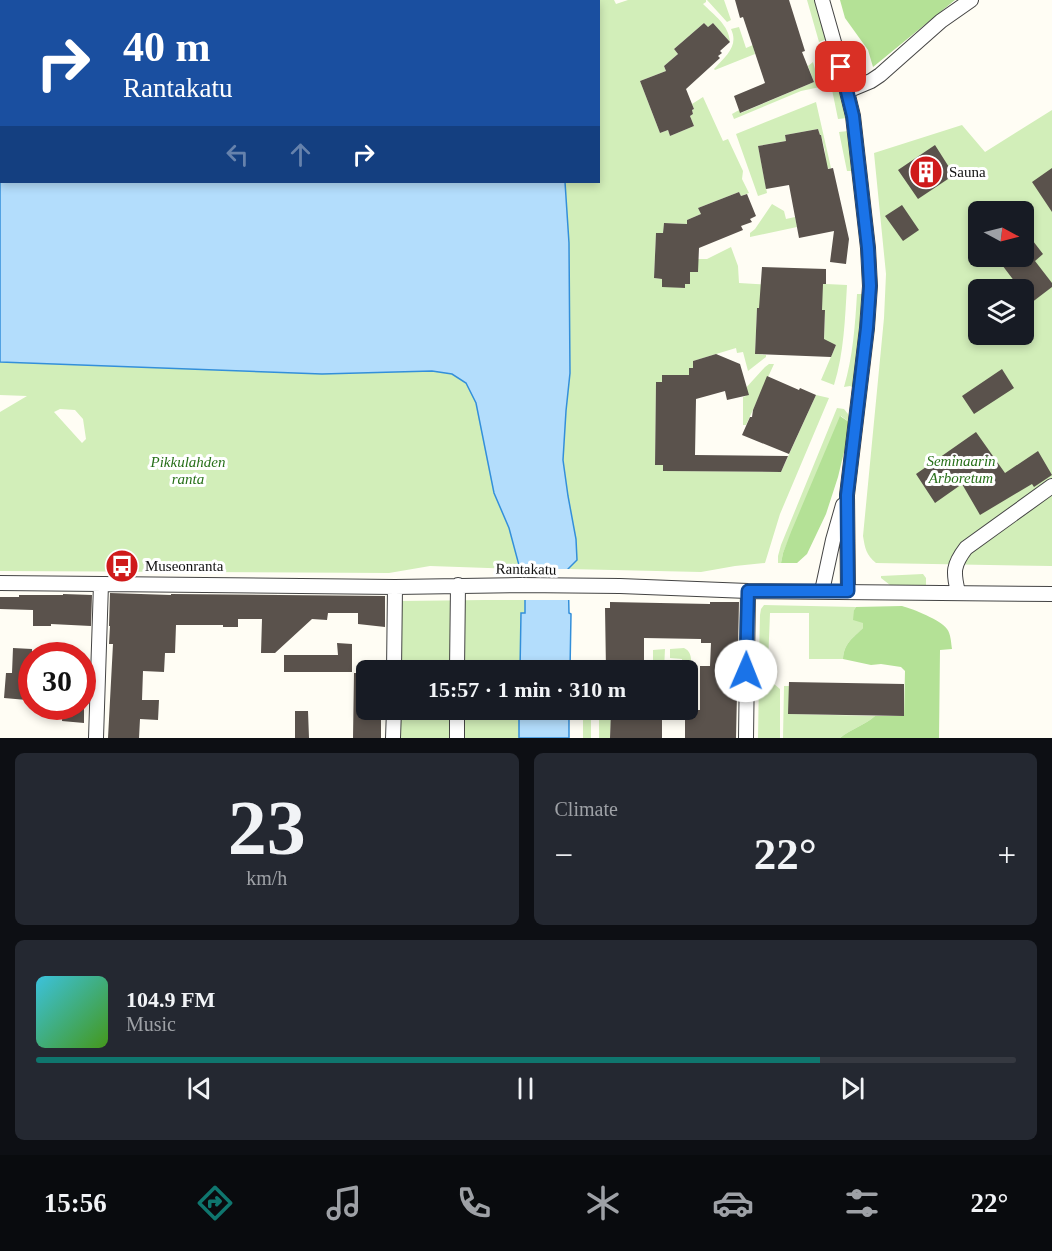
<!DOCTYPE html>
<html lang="en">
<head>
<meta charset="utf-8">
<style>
  :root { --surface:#171b24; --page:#242831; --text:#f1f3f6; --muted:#9ea1a6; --line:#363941; --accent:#0f766e }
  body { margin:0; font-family:"Times New Roman",serif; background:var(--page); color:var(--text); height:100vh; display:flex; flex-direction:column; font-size:22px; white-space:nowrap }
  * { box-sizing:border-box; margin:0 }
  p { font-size:20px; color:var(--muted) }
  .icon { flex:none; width:33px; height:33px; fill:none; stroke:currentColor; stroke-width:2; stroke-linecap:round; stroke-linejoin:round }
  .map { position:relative; height:738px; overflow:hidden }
  .side { display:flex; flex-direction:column; gap:15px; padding:15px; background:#0d0f14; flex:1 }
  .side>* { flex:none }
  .guide { position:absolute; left:0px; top:0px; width:600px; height:183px; box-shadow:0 3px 9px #0003; background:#1a4fa0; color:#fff; overflow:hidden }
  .needle { width:39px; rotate:97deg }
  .controls { position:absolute; left:968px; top:201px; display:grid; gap:12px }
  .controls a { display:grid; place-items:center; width:66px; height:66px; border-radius:9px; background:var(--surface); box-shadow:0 3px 9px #0003; font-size:30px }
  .speed { position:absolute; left:18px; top:642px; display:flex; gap:12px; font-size:30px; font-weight:700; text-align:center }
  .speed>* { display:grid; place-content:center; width:78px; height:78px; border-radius:50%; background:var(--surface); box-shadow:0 3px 9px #0003; line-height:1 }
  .speed .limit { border:9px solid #d22; background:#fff; color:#111 }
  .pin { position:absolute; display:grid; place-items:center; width:51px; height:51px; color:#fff; margin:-26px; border-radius:12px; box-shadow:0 3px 9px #0006 }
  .me { position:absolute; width:66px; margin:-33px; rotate:1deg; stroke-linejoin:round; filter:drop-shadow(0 0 4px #0008) }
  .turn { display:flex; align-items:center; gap:21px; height:126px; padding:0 24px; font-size:27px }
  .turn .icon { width:78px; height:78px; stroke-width:2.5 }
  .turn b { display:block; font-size:42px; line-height:51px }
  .lanes { display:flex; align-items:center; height:57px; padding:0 24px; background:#0003; justify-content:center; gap:30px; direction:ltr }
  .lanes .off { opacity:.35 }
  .big { font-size:45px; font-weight:700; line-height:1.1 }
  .side .tile { flex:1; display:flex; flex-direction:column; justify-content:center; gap:9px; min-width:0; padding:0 21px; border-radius:9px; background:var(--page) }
  .side .dial { align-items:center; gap:0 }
  .dial b { font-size:78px; line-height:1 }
  .song { display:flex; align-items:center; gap:18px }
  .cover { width:72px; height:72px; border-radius:9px; background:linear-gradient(135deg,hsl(190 70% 55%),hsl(100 70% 35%)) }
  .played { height:6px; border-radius:3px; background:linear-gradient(90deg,var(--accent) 80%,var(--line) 80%) }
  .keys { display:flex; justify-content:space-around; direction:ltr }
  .heat { display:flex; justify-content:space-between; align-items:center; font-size:33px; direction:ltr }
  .side .tiles { flex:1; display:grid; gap:15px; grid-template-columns:1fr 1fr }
  .tile:last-child { grid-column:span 2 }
  .trip { position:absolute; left:356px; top:660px; width:342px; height:60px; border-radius:9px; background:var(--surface); box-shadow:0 3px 9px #0003; font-weight:700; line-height:60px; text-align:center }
  .menu { display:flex; height:96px; justify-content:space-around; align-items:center; background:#090b0e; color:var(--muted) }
  .menu .icon { width:42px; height:42px }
  .menu .active { color:var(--accent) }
  .menu b { font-size:27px; color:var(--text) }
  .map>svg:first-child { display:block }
</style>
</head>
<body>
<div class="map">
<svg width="1052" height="738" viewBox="0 0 1052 738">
  <rect width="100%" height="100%" fill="#fffdf4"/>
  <path fill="#d2eeb9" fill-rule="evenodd" d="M525 0H614L616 4 628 0H706V2L703 4C714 15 729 25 730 42L713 23 708 27 704 23 674 49 678 54 664 66 666 71 640 81 660 133 668 130 670 136 694 126 690 116 693 114 692 110 694 109 692 104 703 97 723 141 728 139 743 171 742 179 749 193 741 196 739 192 698 208 701 214 687 220V224L664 223 663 233H656L654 278 662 279V286L685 288V284H690V272L698 259H707L731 247 738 266 739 283 805 287V283L847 285C845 319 844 353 834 385L821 380 836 345 824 341 825 310H822V305L789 304 788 309 757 308 755 354 766 355V357L748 371 743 352 737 353 736 348 693 361V368H689V375H662V382H656L655 464 663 465V471L781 472 816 395 829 398 780 514 765 563 735 566 701 572 568 569V496L563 460 566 411 570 373 569 243 565 182H598V2H526Z
    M707 0H724L731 20 727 22Z
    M807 0H816L827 39 819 42Z
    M739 27 746 48 753 45 755 54 715 70 714 69C726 56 739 46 731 29Z
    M813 62 820 87 801 91 734 119 732 114 739 110 741 113 814 82 808 66Z
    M837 73 847 118 838 119 829 75Z
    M816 102 831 168 826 169 825 151 821 135H820L818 129 785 135 786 141 758 146 767 193 758 196 736 134Z
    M1052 110V566L876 563C866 555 865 548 863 536L884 318 886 274 874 153 962 125 985 152ZM978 212H1023V256H978ZM978 290H1023V334H978Z
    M848 131 853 171H847L839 132Z
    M772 204 784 211 786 219 795 217 797 227 750 237V233L755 229Z
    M857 294H862L854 388 850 386 844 387C853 356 855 326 857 294Z
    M0 362 174 368 432 371 452 374 466 383 476 403 494 493 509 528 520 569 430 566 389 573 0 571V412L27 396 0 395ZM60 409 75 410 83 419 86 439 82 443 54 412Z
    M769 364H774L746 425H743V397L746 396 744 390 765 367Z
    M837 408 844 409 848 414 849 422 841 416 783 553 781 563H778V556L781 545Z
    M923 574 926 578V585H890L881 578V576Z
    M485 600H525V613H521L520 670H401L400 601Z
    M764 605 856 607 854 610 864 623 863 628C853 638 844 643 843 659H809V613H770L768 664H761L759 658 760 615 761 609Z
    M684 648C693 652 691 662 691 671L683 670 682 659 670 658V649Z
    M665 649 664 670H653V650Z
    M762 676 770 677 774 684 780 689V738H758L759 677Z
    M784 686H789V714L875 716C865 725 851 729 840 738H783Z
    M401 710H519V738H400Z
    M583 710H591V738H583Z
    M599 713H611L610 738H599Z"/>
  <path fill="#b4e196" d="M840 0H955L873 67 868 50 845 18Z
    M840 416 849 422 845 448 838 477 826 514 807 554 797 563H781L783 553 791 532Z
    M902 606C913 609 941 620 947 629 951 634 951 643 952 649L940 650 939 738H840C851 729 865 725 875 716H904L905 671 901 667 881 664 871 665 843 659C844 643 853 638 863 628V623L853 620 854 610 856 607Z"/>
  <path fill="#b3ddfc" stroke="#338fda" stroke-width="1.5" d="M0 0H525L526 1 2 2V182H565L569 243 570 373 566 411 563 460 568 496 576 539 577 560 568 569 569 613 571 614 570 670H520L521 613H525V582L520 581V569L509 528 494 493 476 403 466 383 452 374 432 371 322 374 0 362Z
    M519 710H569V738H519Z"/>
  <path fill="#fffdf4" d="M520 569H572V600H522V584H520Z"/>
  <path fill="#5a524c" d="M735 0H789L805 51 802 52 814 82 740 113 734 96 765 83 743 17 740 18Z
    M704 23 708 27 713 23 730 42 720 51 722 53 718 56 720 58 686 89 694 109 692 110 693 114 690 116 694 126 670 136 668 130 660 133 640 81 666 71 664 66 678 54 674 49Z
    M818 129 820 135H821L828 169 833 168 849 239 846 264 830 262 834 231 799 238 789 185 766 189 758 146 786 141 785 135Z
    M935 145 954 175 918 199 898 170Z
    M1052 168V212L1032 182Z
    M739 192 741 196 747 194 756 216 750 219 752 222 741 226 743 230 699 248 698 272H690V284H685V288L662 287V279L654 278 656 233H663L664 223 687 224V220L701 214 698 208Z
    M902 205 919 230 903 241 885 216Z
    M1023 228 1043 254 1035 261 1052 283V287L1031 303 1023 292V290H1021L996 257 1023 256Z
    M762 267 826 269V284H823L822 310H825L824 339 836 345 831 357 755 354 757 308H759Z
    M716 354 740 364 749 395 727 400 725 391 696 399 695 455 788 456 781 472 663 471V465H655L656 382H662V375H689V368H693V361Z
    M1002 369 1014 388 974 414 962 396Z
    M767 376 799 390 800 388 816 395 789 454 742 435 750 417H752L753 410Z
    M976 432 1005 473 1038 451 1052 475 1034 487 1032 484 980 515 962 484 935 503 916 474Z
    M110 593 171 595V594L385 596V627L358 624V613H328L327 620 312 619 275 653H261L262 619H238V627H223V625H176L175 653H165L164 672 143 671 142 700H159L158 720 140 719 139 738H108L113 644H109L110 626H109Z
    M63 594 92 595 91 626 51 624V626H33V610L0 609V597H19V595H63Z
    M610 602 710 604V602H739L736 738H685V710H700V666H710L711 643H701V639L644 638V662L633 661V670H606L605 608H610Z
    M337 643 352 644V672H284V655H338Z
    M13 648 32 649V664H30L27 700 4 698 6 673H12Z
    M354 673H366V710H381V738H353Z
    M789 682 904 684V716L788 714Z
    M63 706H84V723L62 721Z
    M611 710H662V738H610Z
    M295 711H308L309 738H295Z"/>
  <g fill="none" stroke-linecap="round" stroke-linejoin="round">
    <defs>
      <path id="street" d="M822 0 841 67 853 116 868 248 870 286 867 328 847 495 848 591
        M847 91 871 81 880 75 941 21 971 0
        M0 583 395 587 520 585 620 586 748 591 1052 594
        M822 591 833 540 843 505
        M958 592C953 572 953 565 966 548L1052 486
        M394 670 395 587
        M457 670 458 585
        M96 738 101 584
        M393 738 394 710
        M457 738V710
        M746 738 748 591"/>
    </defs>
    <use href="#street" stroke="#444" stroke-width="16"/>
    <use href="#street" stroke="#fff" stroke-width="14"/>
  </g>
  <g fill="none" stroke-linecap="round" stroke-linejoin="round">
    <defs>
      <path id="route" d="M746 671 748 591H848L847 495 867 328 870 286 868 248 853 116 841 67"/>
    </defs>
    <use href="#route" stroke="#114b97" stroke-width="15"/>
    <use href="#route" stroke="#1a73e8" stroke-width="10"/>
  </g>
  <defs>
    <symbol id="building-disc" viewBox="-11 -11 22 22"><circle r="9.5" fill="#cf1a1a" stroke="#fff"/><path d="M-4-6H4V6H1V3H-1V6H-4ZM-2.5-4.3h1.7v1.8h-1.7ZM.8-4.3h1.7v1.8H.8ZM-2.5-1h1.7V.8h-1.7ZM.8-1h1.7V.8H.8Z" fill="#fff"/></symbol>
    <symbol id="bus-disc" viewBox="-11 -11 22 22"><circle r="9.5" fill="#cf1a1a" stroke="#fff"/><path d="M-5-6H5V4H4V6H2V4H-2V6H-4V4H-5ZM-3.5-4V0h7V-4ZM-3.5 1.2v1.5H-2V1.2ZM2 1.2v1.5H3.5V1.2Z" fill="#fff"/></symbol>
  </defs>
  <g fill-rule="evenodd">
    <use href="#building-disc" x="907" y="153" width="38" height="38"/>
    <use href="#bus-disc" x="103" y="547" width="38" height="38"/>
  </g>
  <g text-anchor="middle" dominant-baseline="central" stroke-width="6" stroke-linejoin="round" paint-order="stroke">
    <g font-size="15" fill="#111" stroke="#fff" text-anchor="start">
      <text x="949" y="172">Sauna</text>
      <text x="145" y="566">Museonranta</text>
    </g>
    <g font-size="15" font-style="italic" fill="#277019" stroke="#fff">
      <text x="961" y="461">Seminaarin<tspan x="961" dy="17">Arboretum</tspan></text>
      <text x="188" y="462">Pikkulahden<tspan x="188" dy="17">ranta</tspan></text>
    </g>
    <g font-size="15" fill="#111" stroke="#fff">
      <text transform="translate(526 569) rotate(1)">Rantakatu</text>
    </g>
  </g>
</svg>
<div class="controls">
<a><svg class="needle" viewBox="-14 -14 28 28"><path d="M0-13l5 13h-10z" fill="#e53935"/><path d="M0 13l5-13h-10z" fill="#9ea1a6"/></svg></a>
<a><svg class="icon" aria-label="layers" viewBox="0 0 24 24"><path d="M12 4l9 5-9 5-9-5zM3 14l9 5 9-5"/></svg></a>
</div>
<div class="speed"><div class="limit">30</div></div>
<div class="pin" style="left:841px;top:67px;background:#d93025"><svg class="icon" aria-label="arrive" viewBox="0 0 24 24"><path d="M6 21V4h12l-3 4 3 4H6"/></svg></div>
<svg class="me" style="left:746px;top:671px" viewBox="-20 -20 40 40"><circle r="19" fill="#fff"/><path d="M0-13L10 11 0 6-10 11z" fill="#1a73e8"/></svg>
<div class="trip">15:57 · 1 min · 310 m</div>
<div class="guide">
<div class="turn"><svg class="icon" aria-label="right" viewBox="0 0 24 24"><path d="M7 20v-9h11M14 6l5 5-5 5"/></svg><div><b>40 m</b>Rantakatu</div></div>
<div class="lanes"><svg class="icon off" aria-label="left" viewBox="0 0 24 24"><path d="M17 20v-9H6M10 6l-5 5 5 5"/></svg><svg class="icon off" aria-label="ahead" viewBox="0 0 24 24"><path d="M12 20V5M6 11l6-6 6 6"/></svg><svg class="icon" aria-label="right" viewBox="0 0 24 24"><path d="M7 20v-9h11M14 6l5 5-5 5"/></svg></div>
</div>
</div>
<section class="side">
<div class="tiles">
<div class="tile dial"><b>23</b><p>km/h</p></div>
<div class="tile"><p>Climate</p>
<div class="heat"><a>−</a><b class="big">22°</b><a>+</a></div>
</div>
<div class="tile">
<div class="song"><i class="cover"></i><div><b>104.9 FM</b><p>Music</p></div></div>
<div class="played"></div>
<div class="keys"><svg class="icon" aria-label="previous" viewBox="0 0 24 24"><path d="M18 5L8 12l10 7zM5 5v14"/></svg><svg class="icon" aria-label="pause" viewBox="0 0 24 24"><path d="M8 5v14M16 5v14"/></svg><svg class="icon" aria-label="next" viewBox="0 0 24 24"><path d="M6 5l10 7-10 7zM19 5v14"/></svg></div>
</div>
</div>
</section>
<nav class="menu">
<b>15:56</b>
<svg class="icon active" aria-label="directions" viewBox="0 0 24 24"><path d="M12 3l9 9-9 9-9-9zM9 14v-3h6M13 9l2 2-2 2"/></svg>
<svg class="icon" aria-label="music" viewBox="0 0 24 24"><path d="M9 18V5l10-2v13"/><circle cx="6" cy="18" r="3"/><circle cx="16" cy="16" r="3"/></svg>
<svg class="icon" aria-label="phone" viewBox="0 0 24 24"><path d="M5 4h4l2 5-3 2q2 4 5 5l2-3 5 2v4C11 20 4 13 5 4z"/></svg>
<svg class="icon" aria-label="climate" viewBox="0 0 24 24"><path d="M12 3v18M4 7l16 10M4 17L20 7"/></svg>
<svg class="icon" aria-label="car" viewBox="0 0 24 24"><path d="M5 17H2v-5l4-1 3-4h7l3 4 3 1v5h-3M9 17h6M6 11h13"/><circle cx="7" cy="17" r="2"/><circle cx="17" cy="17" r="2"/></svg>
<svg class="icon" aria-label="filters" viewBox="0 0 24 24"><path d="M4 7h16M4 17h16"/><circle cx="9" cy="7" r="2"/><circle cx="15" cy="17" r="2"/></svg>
<b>22°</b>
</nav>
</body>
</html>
